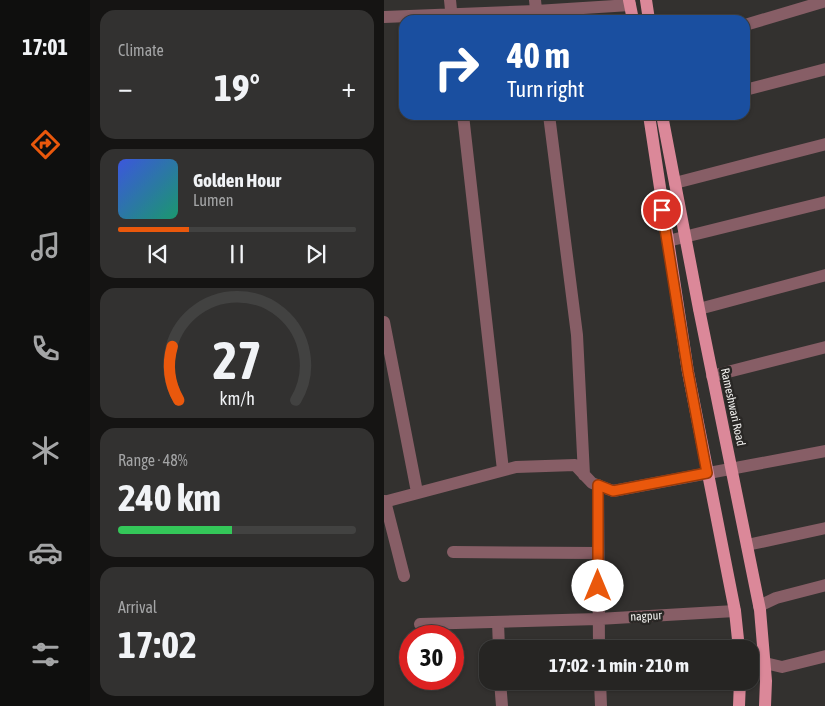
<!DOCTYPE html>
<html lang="en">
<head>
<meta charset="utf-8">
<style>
  :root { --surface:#262523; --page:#323130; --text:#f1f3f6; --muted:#a4a5a6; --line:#424241; --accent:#ea580c }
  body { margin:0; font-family:"Asap Condensed",sans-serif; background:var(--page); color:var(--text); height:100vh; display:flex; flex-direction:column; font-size:19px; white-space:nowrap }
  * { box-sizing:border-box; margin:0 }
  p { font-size:16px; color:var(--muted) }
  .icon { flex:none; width:28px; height:28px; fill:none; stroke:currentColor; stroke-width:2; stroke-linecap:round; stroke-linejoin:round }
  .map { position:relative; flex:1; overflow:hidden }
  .side { display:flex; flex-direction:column; gap:10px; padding:10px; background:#151413; width:294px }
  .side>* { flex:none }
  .top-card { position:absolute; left:15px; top:15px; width:351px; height:105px; border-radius:15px; box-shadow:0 1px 4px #0004,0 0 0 1px var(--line); background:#1a4fa0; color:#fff; overflow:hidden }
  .speed { position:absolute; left:15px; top:625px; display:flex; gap:10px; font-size:25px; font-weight:700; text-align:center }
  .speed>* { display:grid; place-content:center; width:65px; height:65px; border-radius:50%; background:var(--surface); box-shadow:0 1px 4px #0004,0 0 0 1px var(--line); line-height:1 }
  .speed .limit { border:8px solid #d22; background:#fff; color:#111 }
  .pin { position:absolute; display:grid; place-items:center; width:42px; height:42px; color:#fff; margin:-21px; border:2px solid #fff; border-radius:50%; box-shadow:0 1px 5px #0007 }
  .me { position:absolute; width:55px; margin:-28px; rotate:0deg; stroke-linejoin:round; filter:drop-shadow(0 0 4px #0008) }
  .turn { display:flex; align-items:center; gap:18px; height:105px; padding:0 25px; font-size:22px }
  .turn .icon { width:65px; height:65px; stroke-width:2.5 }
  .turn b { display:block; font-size:35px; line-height:42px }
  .big { font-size:38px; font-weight:700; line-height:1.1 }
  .side .tile { flex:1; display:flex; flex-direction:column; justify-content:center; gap:8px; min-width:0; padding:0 18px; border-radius:15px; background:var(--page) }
  .side .dial { align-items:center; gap:0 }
  .dial svg { height:130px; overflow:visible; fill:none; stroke:var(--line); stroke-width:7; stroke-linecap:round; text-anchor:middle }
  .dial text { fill:var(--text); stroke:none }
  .song { display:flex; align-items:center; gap:15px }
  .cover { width:60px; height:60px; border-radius:8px; background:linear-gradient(135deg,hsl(230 70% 55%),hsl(160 70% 35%)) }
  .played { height:5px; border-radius:2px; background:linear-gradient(90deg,var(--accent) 30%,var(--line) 30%) }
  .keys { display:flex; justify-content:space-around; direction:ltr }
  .heat { display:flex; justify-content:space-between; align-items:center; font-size:28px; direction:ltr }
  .charge { height:8px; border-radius:4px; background:linear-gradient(90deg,#34c759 48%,var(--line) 0) }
  .trip { position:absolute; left:95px; top:640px; width:280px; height:50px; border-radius:15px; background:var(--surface); box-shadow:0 1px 4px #0004,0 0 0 1px var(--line); font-weight:700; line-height:50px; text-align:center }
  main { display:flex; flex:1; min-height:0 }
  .menu { display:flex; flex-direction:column; width:90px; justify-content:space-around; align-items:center; background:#0f0f0e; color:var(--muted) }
  .menu .icon { width:35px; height:35px }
  .menu .on { color:var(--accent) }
  .menu b { font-size:22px; color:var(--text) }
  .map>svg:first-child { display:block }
</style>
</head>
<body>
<main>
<nav class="menu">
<b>17:01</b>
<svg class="icon on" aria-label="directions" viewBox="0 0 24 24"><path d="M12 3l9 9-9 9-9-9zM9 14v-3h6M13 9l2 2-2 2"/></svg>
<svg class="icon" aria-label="music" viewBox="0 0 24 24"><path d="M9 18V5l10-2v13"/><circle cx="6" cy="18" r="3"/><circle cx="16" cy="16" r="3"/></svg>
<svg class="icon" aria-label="phone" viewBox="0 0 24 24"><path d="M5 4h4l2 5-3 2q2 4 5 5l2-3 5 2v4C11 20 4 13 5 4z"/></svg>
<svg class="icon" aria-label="climate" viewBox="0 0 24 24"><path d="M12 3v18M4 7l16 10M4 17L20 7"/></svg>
<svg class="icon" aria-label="car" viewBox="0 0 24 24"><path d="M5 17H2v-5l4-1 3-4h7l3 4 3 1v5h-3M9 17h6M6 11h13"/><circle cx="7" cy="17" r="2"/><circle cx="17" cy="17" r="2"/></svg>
<svg class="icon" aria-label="filters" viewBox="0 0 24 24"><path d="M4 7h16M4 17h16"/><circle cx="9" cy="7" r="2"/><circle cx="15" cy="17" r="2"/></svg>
</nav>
<section class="side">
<div class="tile"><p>Climate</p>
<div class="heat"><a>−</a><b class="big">19°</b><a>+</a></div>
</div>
<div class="tile">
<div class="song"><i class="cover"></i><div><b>Golden Hour</b><p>Lumen</p></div></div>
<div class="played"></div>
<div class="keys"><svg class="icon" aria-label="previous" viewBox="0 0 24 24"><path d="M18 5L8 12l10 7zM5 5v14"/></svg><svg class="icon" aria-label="pause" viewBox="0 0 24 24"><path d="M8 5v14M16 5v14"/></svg><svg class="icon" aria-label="next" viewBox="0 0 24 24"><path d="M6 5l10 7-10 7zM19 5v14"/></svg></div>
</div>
<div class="tile dial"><svg viewBox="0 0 100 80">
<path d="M14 69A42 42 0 1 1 86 69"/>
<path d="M14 69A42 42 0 0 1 10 36" stroke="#ea580c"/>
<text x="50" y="56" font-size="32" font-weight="700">27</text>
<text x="50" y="72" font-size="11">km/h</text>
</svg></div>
<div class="tile"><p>Range · 48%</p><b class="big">240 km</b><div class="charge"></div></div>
<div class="tile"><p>Arrival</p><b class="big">17:02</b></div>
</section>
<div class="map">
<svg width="442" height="706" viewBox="0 0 442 706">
  <rect width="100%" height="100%" fill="#33312f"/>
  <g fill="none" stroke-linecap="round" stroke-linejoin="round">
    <path stroke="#875e66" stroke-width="12" d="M66 0 68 20
      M151 0 153 20
      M0 17 152 11 246 5
      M361 25 442 1
      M361 90 442 69
      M79 115 119 470
      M165 115 193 335 200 475
      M291 183 442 144
      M284 241 442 202
      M315 309 442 275
      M0 322 33 492
      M328 376 442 347
      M214 485 215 649
      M1 501 20 576
      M0 502 132 467 191 465 208 483 229 491 442 451
      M363 545 442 528
      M69 552 214 553
      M375 606 392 598 442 585
      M114 622 115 649
      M36 624 214 619 351 611
      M381 663 398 667 442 656
      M116 681 118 706
      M216 681 217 706"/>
    <path stroke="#db8899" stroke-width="12" d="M245 0 249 20
      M262 0 265 20
      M265 115 304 372 351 611 355 649
      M278 115 315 309 376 610 382 681 381 706
      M355 706 356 681"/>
  </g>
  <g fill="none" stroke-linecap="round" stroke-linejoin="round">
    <defs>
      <path id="route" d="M214 586V485L229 491 323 473 304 372 278 210"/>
    </defs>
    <use href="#route" stroke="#983908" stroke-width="12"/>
    <use href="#route" stroke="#ea580c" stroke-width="9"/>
  </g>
  <g text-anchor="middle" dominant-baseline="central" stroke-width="5" stroke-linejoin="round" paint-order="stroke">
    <g font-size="12" fill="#f0efed" stroke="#292725">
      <text transform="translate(349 407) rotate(78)">Rameshwari Road</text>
      <text transform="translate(262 616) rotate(-3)">nagpur</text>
    </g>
  </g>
</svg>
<div class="speed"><div class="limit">30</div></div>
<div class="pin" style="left:278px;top:210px;background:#d93025"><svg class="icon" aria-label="arrive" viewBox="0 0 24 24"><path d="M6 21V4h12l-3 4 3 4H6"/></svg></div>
<svg class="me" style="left:214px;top:586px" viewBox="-20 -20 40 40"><circle r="19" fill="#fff"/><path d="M0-13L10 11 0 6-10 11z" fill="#ea580c"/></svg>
<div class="trip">17:02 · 1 min · 210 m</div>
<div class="top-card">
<div class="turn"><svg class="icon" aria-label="right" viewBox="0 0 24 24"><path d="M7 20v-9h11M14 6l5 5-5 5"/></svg><div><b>40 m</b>Turn right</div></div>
</div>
</div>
</main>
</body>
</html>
